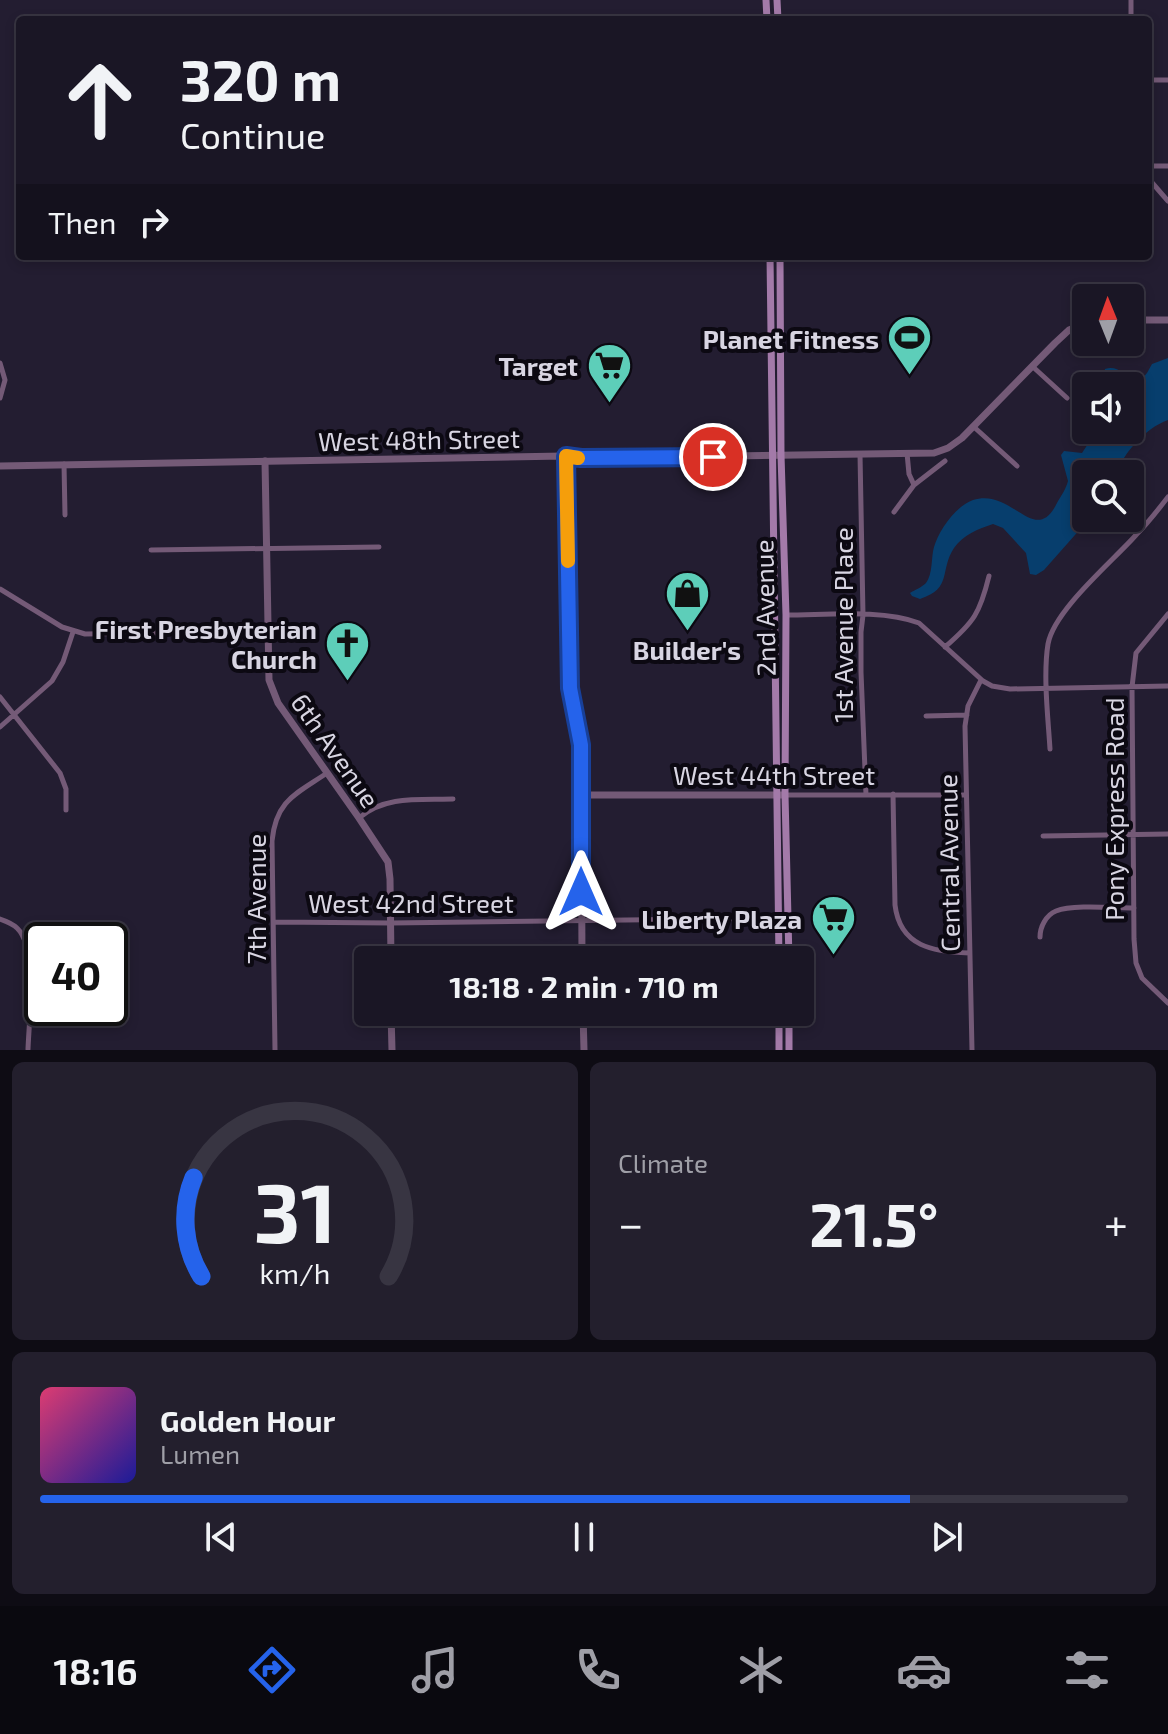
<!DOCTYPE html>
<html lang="en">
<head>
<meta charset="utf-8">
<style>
  :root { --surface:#1a1625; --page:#231f2d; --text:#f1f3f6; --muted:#9f9fa7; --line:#383542; --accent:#2563eb }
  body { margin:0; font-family:"Exo 2",sans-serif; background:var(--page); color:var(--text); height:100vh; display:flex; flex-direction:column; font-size:30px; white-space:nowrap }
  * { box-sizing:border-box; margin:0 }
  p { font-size:26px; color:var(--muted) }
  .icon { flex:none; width:44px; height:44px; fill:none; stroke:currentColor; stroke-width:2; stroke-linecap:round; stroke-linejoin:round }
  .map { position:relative; height:1050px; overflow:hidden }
  .panel { display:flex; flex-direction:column; gap:12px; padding:12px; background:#0e0c14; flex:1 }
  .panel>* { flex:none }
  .hud { position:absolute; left:16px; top:16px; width:1136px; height:244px; border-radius:8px; box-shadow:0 4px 12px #0003,0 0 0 2px var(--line); background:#1a1625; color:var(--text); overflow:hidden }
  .needle { width:52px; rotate:359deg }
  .controls { position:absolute; left:1072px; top:284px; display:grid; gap:16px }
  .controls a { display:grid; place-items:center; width:72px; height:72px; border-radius:8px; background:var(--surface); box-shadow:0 4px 12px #0003,0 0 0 2px var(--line); font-size:40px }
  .speed { position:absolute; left:24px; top:922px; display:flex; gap:16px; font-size:40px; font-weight:700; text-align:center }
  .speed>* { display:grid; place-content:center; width:104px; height:104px; border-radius:50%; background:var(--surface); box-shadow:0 4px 12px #0003,0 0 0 2px var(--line); line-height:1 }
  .speed .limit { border:4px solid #111; border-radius:12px; background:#fff; color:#111 }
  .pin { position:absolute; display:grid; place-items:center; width:68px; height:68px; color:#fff; margin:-34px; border:4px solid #fff; border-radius:50%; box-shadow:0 2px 8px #0007 }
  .me { position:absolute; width:88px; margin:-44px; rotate:0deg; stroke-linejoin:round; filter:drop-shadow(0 0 6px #0008) }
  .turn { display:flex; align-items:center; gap:28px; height:168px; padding:0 32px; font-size:36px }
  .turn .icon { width:104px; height:104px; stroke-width:2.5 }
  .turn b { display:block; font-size:56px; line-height:68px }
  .then { display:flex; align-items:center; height:76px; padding:0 32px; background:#0003; gap:16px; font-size:30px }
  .big { font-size:60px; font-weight:700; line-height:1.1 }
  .panel .card { flex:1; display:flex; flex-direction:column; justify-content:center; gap:12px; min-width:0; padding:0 28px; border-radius:12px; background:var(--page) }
  .panel .dial { align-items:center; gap:0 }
  .dial svg { height:208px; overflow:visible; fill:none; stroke:var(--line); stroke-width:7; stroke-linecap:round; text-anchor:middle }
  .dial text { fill:var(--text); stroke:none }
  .song { display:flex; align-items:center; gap:24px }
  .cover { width:96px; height:96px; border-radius:12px; background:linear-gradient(135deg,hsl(340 70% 55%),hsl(240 70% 35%)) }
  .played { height:8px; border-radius:4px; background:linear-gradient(90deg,var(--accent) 80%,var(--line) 80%) }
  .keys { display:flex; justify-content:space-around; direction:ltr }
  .heat { display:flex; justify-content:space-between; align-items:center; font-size:44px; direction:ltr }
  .panel .tiles { flex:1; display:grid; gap:12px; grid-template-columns:1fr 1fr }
  .card:last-child { grid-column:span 2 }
  .trip { position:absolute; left:354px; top:946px; width:460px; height:80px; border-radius:8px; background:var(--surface); box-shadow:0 4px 12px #0003,0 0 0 2px var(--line); font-weight:700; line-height:80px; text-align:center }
  .tabs { display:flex; height:128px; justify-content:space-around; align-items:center; background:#0a090f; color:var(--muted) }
  .tabs .icon { width:56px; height:56px }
  .tabs .active { color:var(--accent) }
  .tabs b { font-size:36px; color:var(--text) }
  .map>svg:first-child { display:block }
</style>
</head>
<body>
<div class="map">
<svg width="1168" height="1050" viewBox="0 0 1168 1050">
  <rect width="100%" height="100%" fill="#231d31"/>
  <path fill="#073e6d" d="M1168 358V420C1144 429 1126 451 1115 474H1086V518H1090L1044 570 1036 575 1030 574 1026 553 1003 528 993 524C978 529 963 535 954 548 939 571 953 588 920 599L912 596 910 593C915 590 922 587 926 583 933 574 931 557 934 547 939 530 956 506 973 500 1012 487 1035 548 1057 503 1061 496 1066 489 1068 481L1061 455 1064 451 1082 453 1097 430H1130V386H1111L1104 374 1105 369C1117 365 1124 374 1133 380H1141L1147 373 1152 364Z"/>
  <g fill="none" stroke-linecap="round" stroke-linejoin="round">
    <path stroke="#745a77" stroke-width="5" d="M1131 20V0
      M1148 80H1168
      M1148 166H1168
      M1148 178 1168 201
      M0 363 5 380 0 398
      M1032 366 1067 398
      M713 427V457
      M974 427 1017 466
      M907 453 909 474 914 485
      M860 454 863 615 861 632V672L866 795
      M566 456 569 627
      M64 464 65 515
      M894 512 914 485 945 461
      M151 550 379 547
      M0 589 62 627 85 634 268 631
      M1168 614 1136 653 1132 687 1134 939 1136 963 1142 978 1168 1003
      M786 615C826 615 883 609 919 623L983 681 992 686 1010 689 1168 686
      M945 647C974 622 980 613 989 576
      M0 697 60 773 66 789V810
      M926 716 967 715
      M0 727 52 681 63 662 73 632
      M1050 749C1048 717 1043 675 1048 644 1054 610 1113 561 1136 535 1148 523 1158 510 1168 497
      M893 794 895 905C900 947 934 952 969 953
      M785 795H966
      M359 818C385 795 421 800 453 799
      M1043 836 1168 834
      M0 919C6 921 12 923 17 928 38 948 29 1020 28 1049
      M274 922 391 923 780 918
      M1040 937C1040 927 1046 915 1056 911 1073 904 1114 908 1134 908
      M275 1050 272 841C276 800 296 794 327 773
      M972 1050 965 726 968 706 981 680"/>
    <path stroke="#745a77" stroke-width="7" d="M1130 320H1168
      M265 461 269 680 278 703 359 818 388 862 390 879 391 960
      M0 466 563 456 581 458 934 453 948 448 962 438 1055 343 1069 330 1086 323
      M569 627 570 688 581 745 582 960
      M581 795H785
      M391 1012 392 1050
      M583 1012 584 1050"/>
    <path stroke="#a37aa9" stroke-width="7" d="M766 0 767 20
      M777 0 778 20
      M770 256 779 960
      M780 256 781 455 786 615 785 795 789 960
      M779 1050V1012
      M789 1050V1012"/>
  </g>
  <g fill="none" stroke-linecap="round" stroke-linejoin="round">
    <defs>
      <path id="route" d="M581 892V745L570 688 566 456 581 458 713 457"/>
    </defs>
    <use href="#route" stroke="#184099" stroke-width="20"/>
    <use href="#route" stroke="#2563eb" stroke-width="14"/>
    <path stroke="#f59e0b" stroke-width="14" d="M568 561 566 456 578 458"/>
  </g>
  <defs>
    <symbol id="stadium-pin" viewBox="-11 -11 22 30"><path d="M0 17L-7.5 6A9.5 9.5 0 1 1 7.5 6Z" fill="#5dceb9" stroke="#0c0912"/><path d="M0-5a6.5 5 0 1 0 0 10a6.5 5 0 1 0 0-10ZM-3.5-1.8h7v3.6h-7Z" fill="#111"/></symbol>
    <symbol id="supermarket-pin" viewBox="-11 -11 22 30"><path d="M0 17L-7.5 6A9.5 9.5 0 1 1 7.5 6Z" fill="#5dceb9" stroke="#0c0912"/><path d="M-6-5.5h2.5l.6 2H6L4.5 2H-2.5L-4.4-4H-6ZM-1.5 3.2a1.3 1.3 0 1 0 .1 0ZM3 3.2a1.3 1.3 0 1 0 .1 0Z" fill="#111"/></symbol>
    <symbol id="shop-pin" viewBox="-11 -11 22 30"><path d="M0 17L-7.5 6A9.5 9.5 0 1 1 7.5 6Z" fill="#5dceb9" stroke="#0c0912"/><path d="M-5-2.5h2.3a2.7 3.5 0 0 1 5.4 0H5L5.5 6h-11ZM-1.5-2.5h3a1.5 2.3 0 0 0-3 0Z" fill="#111"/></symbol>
    <symbol id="church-pin" viewBox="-11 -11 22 30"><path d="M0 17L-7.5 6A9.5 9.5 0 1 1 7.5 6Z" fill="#5dceb9" stroke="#0c0912"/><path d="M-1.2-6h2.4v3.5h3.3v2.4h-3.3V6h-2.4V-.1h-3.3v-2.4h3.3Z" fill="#111"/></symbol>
  </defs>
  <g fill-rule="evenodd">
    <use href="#stadium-pin" x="884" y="312" width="51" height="69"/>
    <use href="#supermarket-pin" x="584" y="340" width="51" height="69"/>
    <use href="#shop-pin" x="662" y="568" width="51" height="69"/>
    <use href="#church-pin" x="322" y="618" width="51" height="69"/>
    <use href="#supermarket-pin" x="808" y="892" width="51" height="69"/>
  </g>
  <g text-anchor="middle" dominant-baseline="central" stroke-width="8" stroke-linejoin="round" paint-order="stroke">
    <g font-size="26" font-weight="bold" fill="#d8d5e2" stroke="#0c0912" text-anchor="end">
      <text x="879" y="338">Planet Fitness</text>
      <text x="578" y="365">Target</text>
      <text x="317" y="628">First Presbyterian<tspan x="317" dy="30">Church</tspan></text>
      <text x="687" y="649" text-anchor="middle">Builder's</text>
      <text x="802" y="918">Liberty Plaza</text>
    </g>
    <g font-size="26" fill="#d8d5e2" stroke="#0c0912">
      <text transform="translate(419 439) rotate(-1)">West 48th Street</text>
      <text transform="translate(764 608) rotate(-91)">2nd Avenue</text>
      <text transform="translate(842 625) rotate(-90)">1st Avenue Place</text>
      <text transform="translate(336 750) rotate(55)">6th Avenue</text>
      <text x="774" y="774">West 44th Street</text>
      <text transform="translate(1113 809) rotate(-90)">Pony Express Road</text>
      <text transform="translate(948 863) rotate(-91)">Central Avenue</text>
      <text transform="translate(255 899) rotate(-90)">7th Avenue</text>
      <text x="411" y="902">West 42nd Street</text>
    </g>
  </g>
</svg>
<div class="controls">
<a><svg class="needle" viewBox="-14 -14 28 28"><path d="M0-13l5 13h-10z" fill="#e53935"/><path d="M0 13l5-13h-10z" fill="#9f9fa7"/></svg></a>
<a><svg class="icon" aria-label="sound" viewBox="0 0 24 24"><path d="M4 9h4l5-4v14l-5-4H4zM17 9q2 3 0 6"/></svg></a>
<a><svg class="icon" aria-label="search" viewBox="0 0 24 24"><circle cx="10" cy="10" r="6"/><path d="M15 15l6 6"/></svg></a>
</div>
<div class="speed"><div class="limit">40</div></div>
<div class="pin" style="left:713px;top:457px;background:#d93025"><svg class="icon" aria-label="arrive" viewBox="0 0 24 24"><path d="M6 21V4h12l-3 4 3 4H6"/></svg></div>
<svg class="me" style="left:581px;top:892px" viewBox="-20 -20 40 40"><path d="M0-17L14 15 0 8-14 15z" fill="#2563eb" stroke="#fff" stroke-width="4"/></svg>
<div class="trip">18:18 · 2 min · 710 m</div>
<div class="hud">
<div class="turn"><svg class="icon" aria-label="ahead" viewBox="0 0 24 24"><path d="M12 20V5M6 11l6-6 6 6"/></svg><div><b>320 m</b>Continue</div></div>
<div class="then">Then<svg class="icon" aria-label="right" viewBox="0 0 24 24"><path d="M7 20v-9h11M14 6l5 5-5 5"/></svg></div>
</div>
</div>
<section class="panel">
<div class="tiles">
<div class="card dial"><svg viewBox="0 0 100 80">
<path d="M14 69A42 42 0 1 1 86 69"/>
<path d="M14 69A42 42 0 0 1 11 31" stroke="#2563eb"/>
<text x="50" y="56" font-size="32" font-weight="700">31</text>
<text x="50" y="72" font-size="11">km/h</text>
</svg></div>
<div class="card"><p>Climate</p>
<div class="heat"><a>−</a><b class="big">21.5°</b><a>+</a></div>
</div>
<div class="card">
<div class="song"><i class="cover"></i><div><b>Golden Hour</b><p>Lumen</p></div></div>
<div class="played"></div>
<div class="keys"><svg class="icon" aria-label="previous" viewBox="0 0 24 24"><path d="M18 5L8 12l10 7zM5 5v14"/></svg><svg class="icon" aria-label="pause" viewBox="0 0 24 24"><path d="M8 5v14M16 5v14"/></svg><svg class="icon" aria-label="next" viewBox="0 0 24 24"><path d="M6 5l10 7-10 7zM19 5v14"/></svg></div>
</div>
</div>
</section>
<nav class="tabs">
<b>18:16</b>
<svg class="icon active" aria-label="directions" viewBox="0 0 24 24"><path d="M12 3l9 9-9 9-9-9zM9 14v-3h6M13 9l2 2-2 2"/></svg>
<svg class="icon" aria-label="music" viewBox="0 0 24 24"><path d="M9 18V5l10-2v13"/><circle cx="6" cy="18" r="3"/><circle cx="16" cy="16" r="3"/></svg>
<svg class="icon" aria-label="phone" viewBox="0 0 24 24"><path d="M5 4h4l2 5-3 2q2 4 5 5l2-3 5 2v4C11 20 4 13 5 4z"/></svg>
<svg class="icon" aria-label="climate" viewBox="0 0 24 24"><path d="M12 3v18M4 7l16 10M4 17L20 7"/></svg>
<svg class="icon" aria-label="car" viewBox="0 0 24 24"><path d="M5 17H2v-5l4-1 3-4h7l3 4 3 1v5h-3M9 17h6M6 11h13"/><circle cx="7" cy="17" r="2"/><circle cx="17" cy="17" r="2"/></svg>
<svg class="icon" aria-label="filters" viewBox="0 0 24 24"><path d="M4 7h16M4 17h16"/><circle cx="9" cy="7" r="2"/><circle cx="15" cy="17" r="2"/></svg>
</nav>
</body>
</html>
